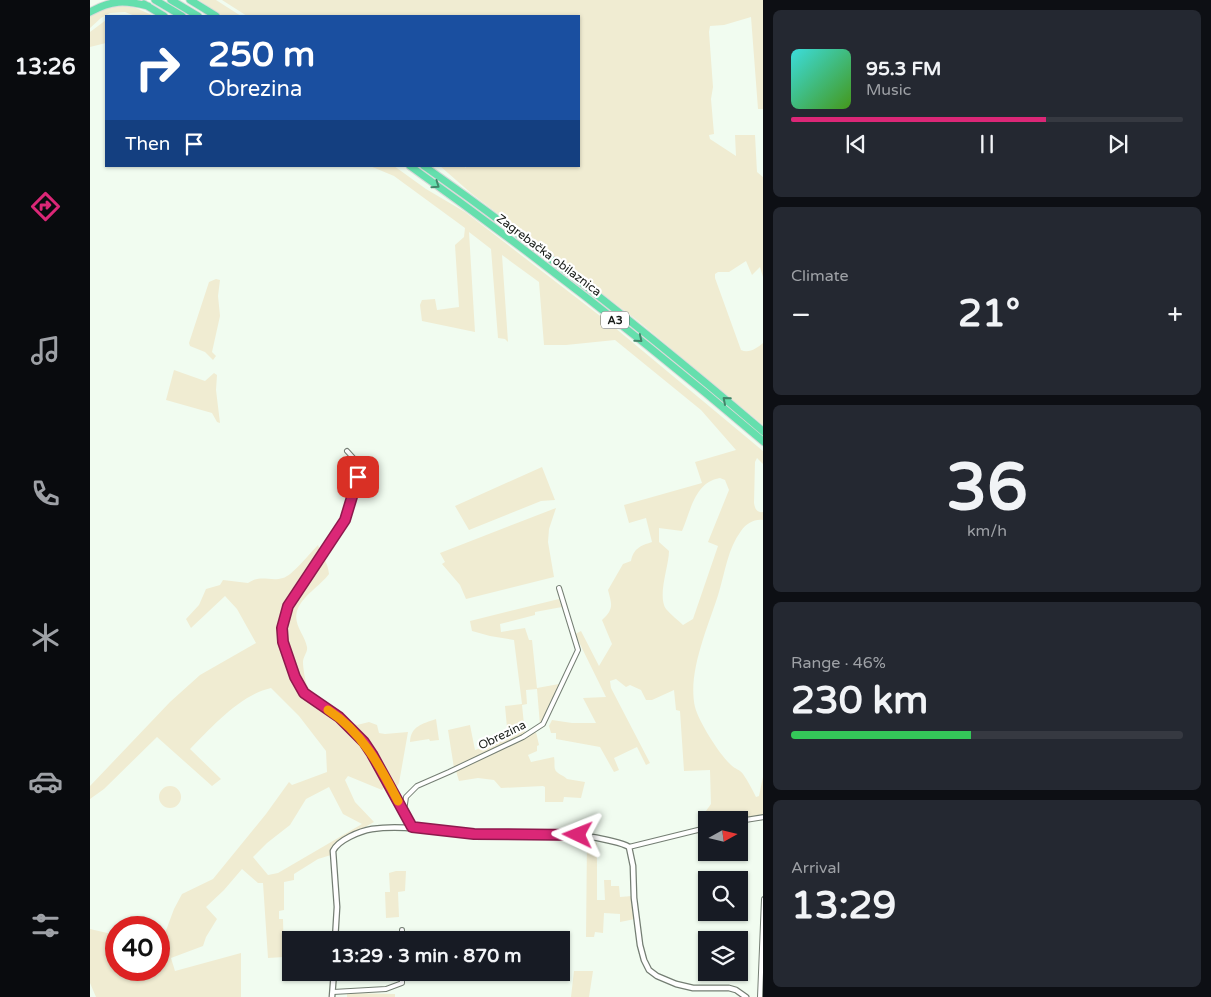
<!DOCTYPE html>
<html lang="en">
<head>
<meta charset="utf-8">
<style>
  :root { --surface:#171b24; --page:#242831; --text:#f1f3f6; --muted:#9ea1a6; --line:#363941; --accent:#db2777 }
  body { margin:0; font-family:"Varela Round",sans-serif; background:var(--page); color:var(--text); height:100vh; display:flex; flex-direction:column; font-size:19px; white-space:nowrap }
  * { box-sizing:border-box; margin:0 }
  p { font-size:16px; color:var(--muted) }
  .icon { flex:none; width:28px; height:28px; fill:none; stroke:currentColor; stroke-width:2; stroke-linecap:round; stroke-linejoin:round }
  .map { position:relative; flex:1; overflow:hidden }
  .side { display:flex; flex-direction:column; gap:10px; padding:10px; background:#0d0f14; width:448px }
  .side>* { flex:none }
  .top-card { position:absolute; left:15px; top:15px; width:475px; height:152px; border-radius:0px; box-shadow:0 1px 4px #0004; background:#1a4fa0; color:#fff; overflow:hidden }
  .needle { width:32px; rotate:82deg }
  .controls { position:absolute; left:608px; top:811px; display:grid; gap:10px }
  .controls a { display:grid; place-items:center; width:50px; height:50px; border-radius:0px; background:var(--surface); box-shadow:0 1px 4px #0004; font-size:25px }
  .speed { position:absolute; left:15px; top:916px; display:flex; gap:10px; font-size:25px; font-weight:700; text-align:center }
  .speed>* { display:grid; place-content:center; width:65px; height:65px; border-radius:50%; background:var(--surface); box-shadow:0 1px 4px #0004; line-height:1 }
  .speed .limit { border:8px solid #d22; background:#fff; color:#111 }
  .pin { position:absolute; display:grid; place-items:center; width:42px; height:42px; color:#fff; margin:-21px; border-radius:10px; box-shadow:0 2px 8px #0006 }
  .me { position:absolute; width:55px; margin:-28px; rotate:272deg; stroke-linejoin:round; filter:drop-shadow(0 0 4px #0008) }
  .turn { display:flex; align-items:center; gap:18px; height:105px; padding:0 20px; font-size:22px }
  .turn .icon { width:65px; height:65px; stroke-width:2.5 }
  .turn b { display:block; font-size:35px; line-height:42px }
  .then { display:flex; align-items:center; height:48px; padding:0 20px; background:#0003; gap:10px; font-size:19px }
  .big { font-size:38px; font-weight:700; line-height:1.1 }
  .side .tile { flex:1; display:flex; flex-direction:column; justify-content:center; gap:8px; min-width:0; padding:0 18px; border-radius:8px; background:var(--page) }
  .side .dial { align-items:center; gap:0 }
  .dial b { font-size:65px; line-height:1 }
  .song { display:flex; align-items:center; gap:15px }
  .cover { width:60px; height:60px; border-radius:8px; background:linear-gradient(135deg,hsl(180 70% 55%),hsl(100 70% 35%)) }
  .played { height:5px; border-radius:2px; background:linear-gradient(90deg,var(--accent) 65%,var(--line) 65%) }
  .keys { display:flex; justify-content:space-around; direction:ltr }
  .heat { display:flex; justify-content:space-between; align-items:center; font-size:28px; direction:ltr }
  .charge { height:8px; border-radius:4px; background:linear-gradient(90deg,#34c759 46%,var(--line) 0) }
  .trip { position:absolute; left:192px; top:931px; width:288px; height:50px; border-radius:0px; background:var(--surface); box-shadow:0 1px 4px #0004; font-weight:700; line-height:50px; text-align:center }
  main { display:flex; flex:1; min-height:0 }
  .tab-bar { display:flex; flex-direction:column; width:90px; justify-content:space-around; align-items:center; background:#090b0e; color:var(--muted) }
  .tab-bar .icon { width:35px; height:35px }
  .tab-bar .active { color:var(--accent) }
  .tab-bar b { font-size:22px; color:var(--text) }
  .map>svg:first-child { display:block }
</style>
</head>
<body>
<main>
<nav class="tab-bar">
<b>13:26</b>
<svg class="icon active" aria-label="directions" viewBox="0 0 24 24"><path d="M12 3l9 9-9 9-9-9zM9 14v-3h6M13 9l2 2-2 2"/></svg>
<svg class="icon" aria-label="music" viewBox="0 0 24 24"><path d="M9 18V5l10-2v13"/><circle cx="6" cy="18" r="3"/><circle cx="16" cy="16" r="3"/></svg>
<svg class="icon" aria-label="phone" viewBox="0 0 24 24"><path d="M5 4h4l2 5-3 2q2 4 5 5l2-3 5 2v4C11 20 4 13 5 4z"/></svg>
<svg class="icon" aria-label="climate" viewBox="0 0 24 24"><path d="M12 3v18M4 7l16 10M4 17L20 7"/></svg>
<svg class="icon" aria-label="car" viewBox="0 0 24 24"><path d="M5 17H2v-5l4-1 3-4h7l3 4 3 1v5h-3M9 17h6M6 11h13"/><circle cx="7" cy="17" r="2"/><circle cx="17" cy="17" r="2"/></svg>
<svg class="icon" aria-label="filters" viewBox="0 0 24 24"><path d="M4 7h16M4 17h16"/><circle cx="9" cy="7" r="2"/><circle cx="15" cy="17" r="2"/></svg>
</nav>
<div class="map">
<svg width="674" height="997" viewBox="0 0 674 997">
  <rect width="100%" height="100%" fill="#f1fcf0"/>
  <path fill="#f0ecd2" fill-rule="evenodd" d="M109 0H126L151 16H132Z
    M132 0H673V109H668L661 17 634 25 620 26 619 32 623 87 621 99 624 134 619 135 620 139 646 156 645 135H665L667 172 673 177V277L670 267 662 275 656 261 639 272H628L625 274V278L651 350C659 354 667 348 673 343V425L548 321 382 194 350 166H373L376 168 375 166H489V16H157Z
    M29 5 46 8 64 16H45L35 12 20 13 11 18 0 28V16L12 9Z
    M16 20V43L0 47V32Z
    M280 166H304L336 189 375 212 518 322 673 451V464L667 458 665 462 664 503C665 509 667 513 673 512V520C664 519 657 523 651 531 638 548 635 572 629 592 619 625 597 672 605 707 609 722 629 754 641 765 645 769 649 769 653 774 658 781 662 789 666 797L669 796 673 777V814L645 820H616V825L614 826 613 815 621 804 620 770 594 771 590 711 586 710 584 690 562 700H556L551 690 540 685 536 687 526 679 520 681 521 688 560 763 556 765 547 747 524 758 529 770 524 772 510 747 466 739V733H461L459 726 462 720 482 723H506L493 698 516 697 485 634 491 631 509 666 522 644 512 620C524 609 522 605 518 590L533 564 541 561C544 548 550 546 562 542L556 518 539 523 534 505 612 483 605 462 646 450 611 410 525 340 476 345H454L449 282 412 255 418 342 415 339 408 338 401 249 379 232 385 332 332 321 330 305 332 300 345 299 347 310 369 307 365 245 374 237 375 228 304 176ZM630 478 635 480 639 490 618 542 628 546 603 619 593 625C588 620 581 615 576 609 567 596 579 566 579 551L569 542V528L592 531C601 510 605 482 630 478Z
    M126 279 130 280 128 296 130 316 122 352 126 356 123 360 115 352 100 346 99 343 119 282Z
    M84 370 115 381 124 373 127 375 126 390 130 423 127 422 122 413 76 400Z
    M452 467 465 500 451 501 379 530 365 506Z
    M466 508 459 529 458 542 464 577 376 599 370 585 352 564 355 562 350 553Z
    M228 545C232 555 238 563 239 574 230 586 212 596 207 611 203 625 215 635 217 647 218 652 213 657 213 662 213 668 215 680 217 685 223 697 255 719 267 725L279 722 287 725 289 733 295 734 318 732 309 783 305 790 298 782 292 790 258 776 255 780 265 802 284 822 245 844 241 849V855L228 859 204 874V880L194 882V910L189 911V919H193L194 957 178 958 173 883H168L152 869 134 890 116 907 127 919 116 937 113 946 81 958 85 971 151 953V997H6L0 983V929L26 935V970H69V944H71L84 909 92 894 123 879 176 814 199 782 202 785 237 772 236 751 209 716 181 688C150 695 122 727 100 749L131 779 122 786 67 737 14 789 0 799V786L80 702 110 675 166 643 147 609 135 596 101 628 96 619 109 605 116 589 130 585 133 580 158 583C171 574 180 582 193 578 202 576 220 553 228 545ZM239 787 253 814 272 824 188 873 178 875 163 857 177 843 200 825 216 799Z
    M469 599 472 607 445 612V615L410 624 411 632 435 628 439 640H442L447 688 469 684 470 688 455 718 450 725 447 689 436 690 437 704 432 705 435 734 364 768 358 730 380 725 385 750 418 738 415 706 432 704 424 640 400 636 382 631 380 621Z
    M346 719 349 740 340 741 339 739 320 742C321 726 332 724 346 719Z
    M446 732 449 745 447 746V751L438 755 441 762 464 757C465 761 464 766 465 769 466 774 474 775 477 779L495 782 491 798 474 797 473 802H455V787L453 786 411 788 404 780 388 778 369 781 366 771Z
    M69 797a11 11 0 1 1 22 0a11 11 0 1 1-22 0Z
    M497 841 507 843V900H515L514 880H521V886H529L530 897 542 896 545 919 530 922V914L514 913 513 933 505 932 504 937H496Z
    M306 871H316L315 891 308 892 309 917 296 918 295 892H300L299 873Z
    M484 971H503L499 997H481Z
    M257 993 305 994V997H257Z"/>
  <g fill="none" stroke-linecap="round" stroke-linejoin="round">
    <defs>
      <path id="minor" d="M257 451 267 462 270 472 255 520 198 606 192 629 193 642 205 677 214 693 249 717 274 742 283 754 321 827
        M314 811 316 797 327 786 359 772 433 737 453 724 488 650 469 588
        M649 821 674 817
        M539 847 616 828
        M312 930V940
        M243 992 296 989 312 983V972
        M670 997 674 899"/>
      <path id="tertiary" d="M245 940 247 907 243 851C248 840 270 831 282 829 317 824 350 833 384 834 429 835 474 829 517 840 525 842 533 843 539 847L543 866 544 898 550 945 554 960 559 970 567 976 586 984 603 988H639L646 990 656 997
        M242 997 244 972"/>
      <path id="motorway" d="M65 0 92 16
        M81 0 108 16
        M100 0 126 16
        M54 4 74 16
        M0 12C22 0 34 0 58 6
        M320 166C442 253 560 345 674 442
        M334 166C452 249 564 338 674 432"/>
    </defs>
    <use href="#minor" stroke="#747e73" stroke-width="6"/>
    <use href="#tertiary" stroke="#747e73" stroke-width="7"/>
    <use href="#motorway" stroke="#dadada" stroke-width="9"/>
    <use href="#minor" stroke="#fff" stroke-width="4"/>
    <use href="#tertiary" stroke="#fff" stroke-width="4.5"/>
    <use href="#motorway" stroke="#65dfad" stroke-width="7"/>
  </g>
  <defs><path id="oneway-chevron" d="M-2-3.5L2.5 0L-2 3.5" fill="none" stroke-width="1.6" stroke-linecap="round" stroke-linejoin="round" transform="scale(1.25)"/></defs>
  <g stroke="#418669">
    <use href="#oneway-chevron" transform="translate(346 185) rotate(35)"/>
    <use href="#oneway-chevron" transform="translate(549 339) rotate(39)"/>
    <use href="#oneway-chevron" transform="translate(636 400) rotate(-139)"/>
  </g>
  <g fill="none" stroke-linecap="round" stroke-linejoin="round">
    <defs>
      <path id="route" d="M268 477 255 520 198 606 192 628 193 642 205 677 214 693 249 717 274 742 282 754 322 827 384 834 488 835"/>
    </defs>
    <use href="#route" stroke="#8e194d" stroke-width="12"/>
    <use href="#route" stroke="#db2777" stroke-width="9"/>
    <path stroke="#f59e0b" stroke-width="9" d="M238 710C272 732 290 766 308 801"/>
  </g>
  <g text-anchor="middle" dominant-baseline="central" stroke-width="4.5" stroke-linejoin="round" paint-order="stroke">
    <rect fill="#fff" stroke="#5c5f5c" stroke-width="1" x="511" y="311.5" width="28" height="17" rx="4"/>
    <g font-size="11" font-weight="bold" fill="#161a16">
      <text x="525" y="320">A3</text>
    </g>
    <g font-size="12" fill="#161a16" stroke="#fff">
      <text transform="translate(459 255) rotate(37)">Zagrebačka obilaznica</text>
      <text transform="translate(412 735) rotate(-26)">Obrezina</text>
    </g>
  </g>
</svg>
<div class="controls">
<a><svg class="needle" viewBox="-14 -14 28 28"><path d="M0-13l5 13h-10z" fill="#e53935"/><path d="M0 13l5-13h-10z" fill="#9ea1a6"/></svg></a>
<a><svg class="icon" aria-label="search" viewBox="0 0 24 24"><circle cx="10" cy="10" r="6"/><path d="M15 15l6 6"/></svg></a>
<a><svg class="icon" aria-label="layers" viewBox="0 0 24 24"><path d="M12 4l9 5-9 5-9-5zM3 14l9 5 9-5"/></svg></a>
</div>
<div class="speed"><div class="limit">40</div></div>
<div class="pin" style="left:268px;top:477px;background:#d93025"><svg class="icon" aria-label="arrive" viewBox="0 0 24 24"><path d="M6 21V4h12l-3 4 3 4H6"/></svg></div>
<svg class="me" style="left:488px;top:835px" viewBox="-20 -20 40 40"><path d="M0-17L14 15 0 8-14 15z" fill="#db2777" stroke="#fff" stroke-width="4"/></svg>
<div class="trip">13:29 · 3 min · 870 m</div>
<div class="top-card">
<div class="turn"><svg class="icon" aria-label="right" viewBox="0 0 24 24"><path d="M7 20v-9h11M14 6l5 5-5 5"/></svg><div><b>250 m</b>Obrezina</div></div>
<div class="then">Then<svg class="icon" aria-label="arrive" viewBox="0 0 24 24"><path d="M6 21V4h12l-3 4 3 4H6"/></svg></div>
</div>
</div>
<section class="side">
<div class="tile">
<div class="song"><i class="cover"></i><div><b>95.3 FM</b><p>Music</p></div></div>
<div class="played"></div>
<div class="keys"><svg class="icon" aria-label="previous" viewBox="0 0 24 24"><path d="M18 5L8 12l10 7zM5 5v14"/></svg><svg class="icon" aria-label="pause" viewBox="0 0 24 24"><path d="M8 5v14M16 5v14"/></svg><svg class="icon" aria-label="next" viewBox="0 0 24 24"><path d="M6 5l10 7-10 7zM19 5v14"/></svg></div>
</div>
<div class="tile"><p>Climate</p>
<div class="heat"><a>−</a><b class="big">21°</b><a>+</a></div>
</div>
<div class="tile dial"><b>36</b><p>km/h</p></div>
<div class="tile"><p>Range · 46%</p><b class="big">230 km</b><div class="charge"></div></div>
<div class="tile"><p>Arrival</p><b class="big">13:29</b></div>
</section>
</main>
</body>
</html>
